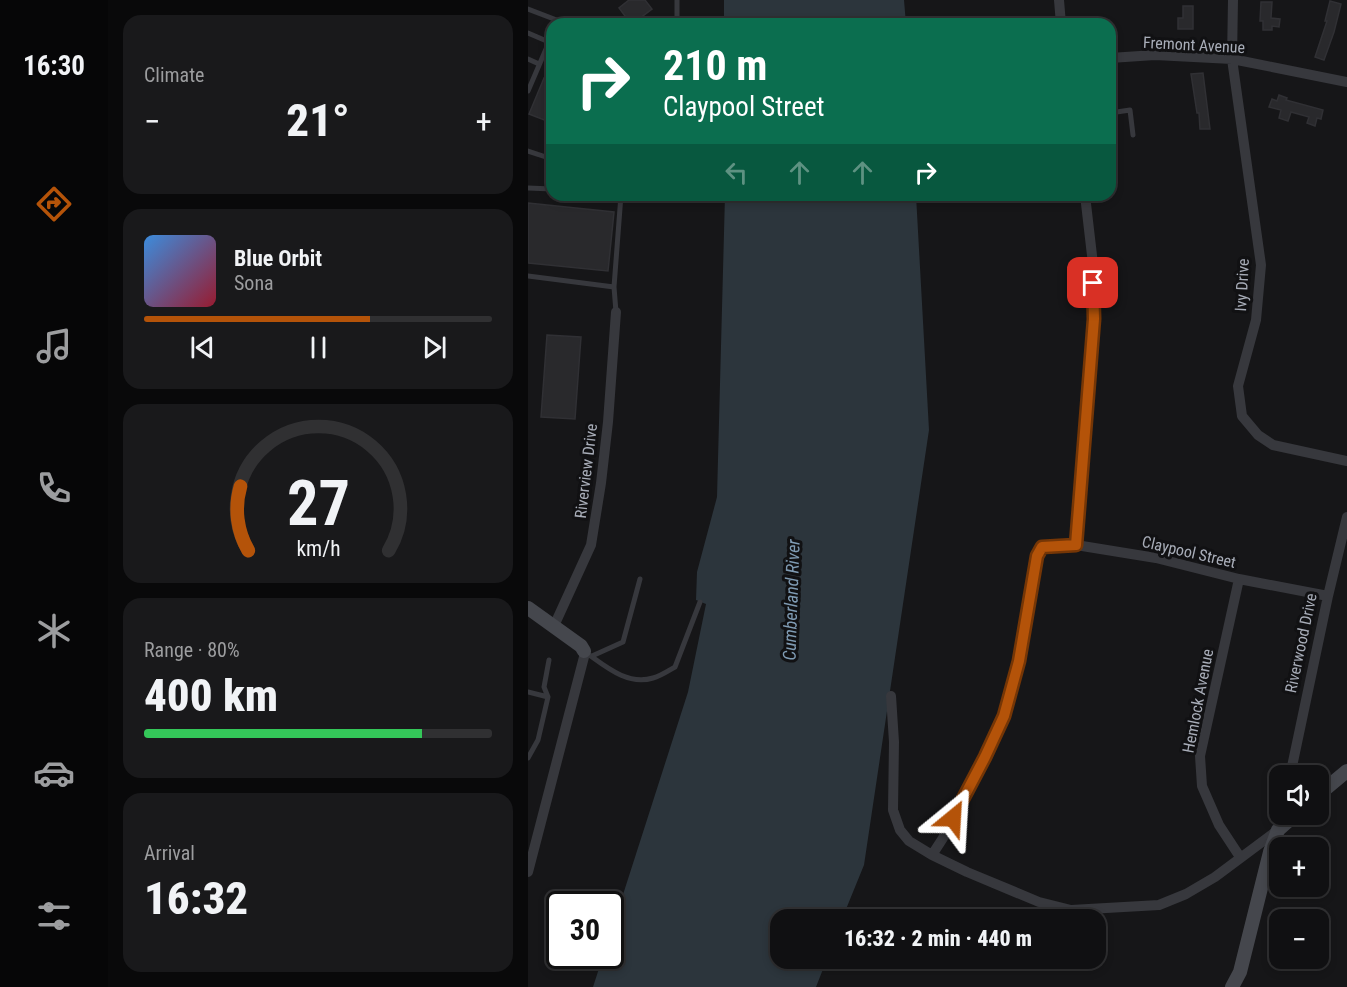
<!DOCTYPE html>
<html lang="en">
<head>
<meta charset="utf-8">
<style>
  :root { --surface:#101012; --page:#19191b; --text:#f1f3f6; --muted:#9c9d9f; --line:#303032; --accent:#b45309 }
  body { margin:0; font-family:"Roboto Condensed",sans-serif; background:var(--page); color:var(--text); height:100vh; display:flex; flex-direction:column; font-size:22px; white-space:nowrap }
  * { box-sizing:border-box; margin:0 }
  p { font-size:20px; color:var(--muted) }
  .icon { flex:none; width:33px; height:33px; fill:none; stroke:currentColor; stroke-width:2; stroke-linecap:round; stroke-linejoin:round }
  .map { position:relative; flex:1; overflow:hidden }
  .side { display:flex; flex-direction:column; gap:15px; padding:15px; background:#09090a; width:420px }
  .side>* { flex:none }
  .guide { position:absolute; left:18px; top:18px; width:570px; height:183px; border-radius:18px; box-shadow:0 3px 9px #0003,0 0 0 2px var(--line); background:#0b6e4f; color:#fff; overflow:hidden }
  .tools { position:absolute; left:741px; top:765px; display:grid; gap:12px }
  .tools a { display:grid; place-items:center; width:60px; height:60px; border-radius:12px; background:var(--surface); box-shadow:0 3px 9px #0003,0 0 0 2px var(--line); font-size:30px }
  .speed { position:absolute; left:18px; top:891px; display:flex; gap:12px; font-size:30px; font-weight:700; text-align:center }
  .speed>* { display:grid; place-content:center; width:78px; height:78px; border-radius:50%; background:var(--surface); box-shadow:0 3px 9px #0003,0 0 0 2px var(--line); line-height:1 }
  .speed .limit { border:3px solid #111; border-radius:9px; background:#fff; color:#111 }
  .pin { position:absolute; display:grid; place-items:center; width:51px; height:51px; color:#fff; margin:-26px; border-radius:12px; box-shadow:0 3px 9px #0006 }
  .me { position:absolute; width:66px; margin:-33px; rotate:27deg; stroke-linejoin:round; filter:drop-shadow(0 0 4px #0008) }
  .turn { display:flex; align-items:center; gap:21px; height:126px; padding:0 18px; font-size:27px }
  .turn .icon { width:78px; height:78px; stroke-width:2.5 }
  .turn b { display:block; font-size:42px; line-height:51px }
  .lanes { display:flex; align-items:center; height:57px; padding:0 18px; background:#0003; justify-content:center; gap:30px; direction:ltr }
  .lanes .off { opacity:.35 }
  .big { font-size:45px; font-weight:800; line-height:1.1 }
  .side .widget { flex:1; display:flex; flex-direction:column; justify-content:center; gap:9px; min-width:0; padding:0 21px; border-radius:18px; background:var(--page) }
  .side .dial { align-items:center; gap:0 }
  .dial svg { height:156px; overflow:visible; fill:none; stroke:var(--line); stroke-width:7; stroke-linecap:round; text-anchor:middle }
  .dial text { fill:var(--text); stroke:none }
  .song { display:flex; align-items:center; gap:18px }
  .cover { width:72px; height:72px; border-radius:9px; background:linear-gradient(135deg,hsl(210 70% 55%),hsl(350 70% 35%)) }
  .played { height:6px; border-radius:3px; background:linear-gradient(90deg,var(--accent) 65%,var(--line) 65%) }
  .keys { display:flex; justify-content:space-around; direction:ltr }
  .heat { display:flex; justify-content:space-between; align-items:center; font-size:33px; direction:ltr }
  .charge { height:9px; border-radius:4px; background:linear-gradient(90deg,#34c759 80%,var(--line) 0) }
  .trip { position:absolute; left:242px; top:909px; width:336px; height:60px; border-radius:18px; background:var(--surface); box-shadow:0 3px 9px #0003,0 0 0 2px var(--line); font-weight:800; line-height:60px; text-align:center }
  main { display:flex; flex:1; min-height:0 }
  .tabs { display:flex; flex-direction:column; width:108px; justify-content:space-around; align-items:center; background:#060607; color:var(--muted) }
  .tabs .icon { width:42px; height:42px }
  .tabs .current { color:var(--accent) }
  .tabs b { font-size:27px; color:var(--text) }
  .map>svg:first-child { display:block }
</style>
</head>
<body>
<main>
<nav class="tabs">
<b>16:30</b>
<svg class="icon current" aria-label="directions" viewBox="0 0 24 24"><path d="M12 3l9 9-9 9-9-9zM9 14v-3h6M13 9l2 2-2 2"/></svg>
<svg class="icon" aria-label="music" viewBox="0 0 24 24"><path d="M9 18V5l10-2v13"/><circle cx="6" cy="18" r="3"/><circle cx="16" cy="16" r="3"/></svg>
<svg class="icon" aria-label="phone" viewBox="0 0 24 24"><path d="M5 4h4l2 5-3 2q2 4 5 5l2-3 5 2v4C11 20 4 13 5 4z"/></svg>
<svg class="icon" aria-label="climate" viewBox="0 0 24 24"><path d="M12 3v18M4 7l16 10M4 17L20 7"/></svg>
<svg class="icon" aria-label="car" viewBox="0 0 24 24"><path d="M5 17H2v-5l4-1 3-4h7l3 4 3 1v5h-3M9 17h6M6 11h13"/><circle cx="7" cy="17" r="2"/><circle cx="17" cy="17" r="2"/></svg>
<svg class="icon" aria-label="filters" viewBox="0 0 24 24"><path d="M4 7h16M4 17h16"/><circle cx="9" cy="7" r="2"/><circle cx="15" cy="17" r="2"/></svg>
</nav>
<section class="side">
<div class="widget"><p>Climate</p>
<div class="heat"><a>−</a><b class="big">21°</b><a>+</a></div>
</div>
<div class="widget">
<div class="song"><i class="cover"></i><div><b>Blue Orbit</b><p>Sona</p></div></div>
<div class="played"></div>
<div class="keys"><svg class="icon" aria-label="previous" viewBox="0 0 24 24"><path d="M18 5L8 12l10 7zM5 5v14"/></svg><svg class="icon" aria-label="pause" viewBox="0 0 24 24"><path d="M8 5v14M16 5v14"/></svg><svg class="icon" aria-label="next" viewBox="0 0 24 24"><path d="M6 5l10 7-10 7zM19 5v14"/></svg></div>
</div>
<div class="widget dial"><svg viewBox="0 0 100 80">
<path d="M14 69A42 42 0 1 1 86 69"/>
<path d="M14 69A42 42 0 0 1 10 36" stroke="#b45309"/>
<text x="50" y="56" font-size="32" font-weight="700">27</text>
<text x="50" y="72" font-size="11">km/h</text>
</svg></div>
<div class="widget"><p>Range · 80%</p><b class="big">400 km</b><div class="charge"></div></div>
<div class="widget"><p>Arrival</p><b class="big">16:32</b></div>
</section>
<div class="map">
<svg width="819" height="987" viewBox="0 0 819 987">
  <rect width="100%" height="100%" fill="#161618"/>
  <path fill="#2c353c" d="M196 0H376L378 24H196Z
    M197 195H388L401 430 336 865 314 919 252 920V958L299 959 288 987H65L75 956H82L83 932 160 692 178 604 168 600 169 572 189 497Z"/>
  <path fill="#29292c" stroke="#303034" stroke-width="1.5" d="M101 0H117L124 9 111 19 114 24H103L91 8Z
    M802 1 813 4 806 32 796 60 787 57 799 21H797Z
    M733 2H744L743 18 752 19 751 27 744 26V30H735V21H732Z
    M655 6H665V29H650V18H655Z
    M675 73 682 129H672L671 113H669L663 74Z
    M16 78 24 82V123L1 114Z
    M751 95 759 98 758 100 795 110 793 119 789 118 787 126 779 123 781 117 763 112 760 121 751 118 753 110 741 107 744 99 749 101Z
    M0 203 86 212 80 271 0 263Z
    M19 335 53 337 47 419 13 417Z"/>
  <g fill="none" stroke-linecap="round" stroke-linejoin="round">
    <path stroke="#37383d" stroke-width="5" d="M0 9 39 24
      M149 24V0
      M0 33 21 42 24 34
      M0 59 11 64
      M0 91 21 42
      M582 113 602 110 605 135
      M0 151 24 159
      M0 188 24 189
      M0 276 86 287 93 195
      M86 287 88 312
      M57 652C77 666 99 686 125 678 133 676 140 671 147 667L172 602
      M64 656 95 642 112 579
      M0 692 20 697
      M0 758 10 740 20 697 16 687 21 660"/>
    <path stroke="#37383d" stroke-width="10" d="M531 0 533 24
      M705 0 704 59 733 265 728 320 710 386 714 416 730 435 745 445 819 461
      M582 58 627 55 704 59 819 82
      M548 545 566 319 565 264 557 195
      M711 579 672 756 674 786 691 825 712 857
      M26 626 63 545 73 483 80 422 88 312
      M363 696 366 742 365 810 372 830 381 841 404 855 439 872 511 902 543 910 631 905 658 894 687 877 750 830 753 814
      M762 776 800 596 819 517
      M404 855 415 838 457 757 476 716 491 661 509 556 514 547 525 545H548L628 558 711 579 800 596
      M0 872 56 657V651"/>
    <path stroke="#45474d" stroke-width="14" d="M0 608 53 646 56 651
      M790 795 819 771
      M704 987 712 972 742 852 750 830 768 814"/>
  </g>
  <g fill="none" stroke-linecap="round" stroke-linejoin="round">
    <defs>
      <path id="route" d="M425 818 457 757 476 716 491 661 509 556 514 547 548 545 566 319 565 283"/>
    </defs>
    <use href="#route" stroke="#753606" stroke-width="15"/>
    <use href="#route" stroke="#b45309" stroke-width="10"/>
  </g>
  <g text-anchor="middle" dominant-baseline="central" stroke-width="6" stroke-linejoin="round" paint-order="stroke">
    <g font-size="16" fill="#a8adb8" stroke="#111113">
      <text transform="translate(666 45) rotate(3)">Fremont Avenue</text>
      <text transform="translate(714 285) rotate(-87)">Ivy Drive</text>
      <text transform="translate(58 471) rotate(-83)">Riverview Drive</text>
      <text transform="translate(661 552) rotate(13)">Claypool Street</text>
      <text transform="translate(773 643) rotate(-78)">Riverwood Drive</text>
      <text transform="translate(670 701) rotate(-79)">Hemlock Avenue</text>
    </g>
    <g font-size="18" font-style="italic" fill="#7f9bb3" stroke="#111113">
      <text transform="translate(263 600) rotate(-88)">Cumberland River</text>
    </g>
  </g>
</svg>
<div class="tools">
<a><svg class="icon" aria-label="sound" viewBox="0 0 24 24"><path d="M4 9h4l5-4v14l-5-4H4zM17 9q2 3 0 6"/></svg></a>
<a>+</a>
<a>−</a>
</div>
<div class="speed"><div class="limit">30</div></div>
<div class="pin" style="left:565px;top:283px;background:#d93025"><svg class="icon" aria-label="arrive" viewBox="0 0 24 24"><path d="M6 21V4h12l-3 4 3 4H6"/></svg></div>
<svg class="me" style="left:425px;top:818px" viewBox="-20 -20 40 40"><path d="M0-17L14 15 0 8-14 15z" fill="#b45309" stroke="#fff" stroke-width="4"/></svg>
<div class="trip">16:32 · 2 min · 440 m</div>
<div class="guide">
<div class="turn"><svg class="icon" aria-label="right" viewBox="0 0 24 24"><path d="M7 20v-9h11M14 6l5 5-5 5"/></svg><div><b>210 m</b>Claypool Street</div></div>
<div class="lanes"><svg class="icon off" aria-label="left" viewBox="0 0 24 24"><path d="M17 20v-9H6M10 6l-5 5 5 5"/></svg><svg class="icon off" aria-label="ahead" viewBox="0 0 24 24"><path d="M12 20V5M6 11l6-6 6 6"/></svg><svg class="icon off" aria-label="ahead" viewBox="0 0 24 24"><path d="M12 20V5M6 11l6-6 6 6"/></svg><svg class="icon" aria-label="right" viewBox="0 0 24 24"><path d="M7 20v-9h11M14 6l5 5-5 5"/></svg></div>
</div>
</div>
</main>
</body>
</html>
